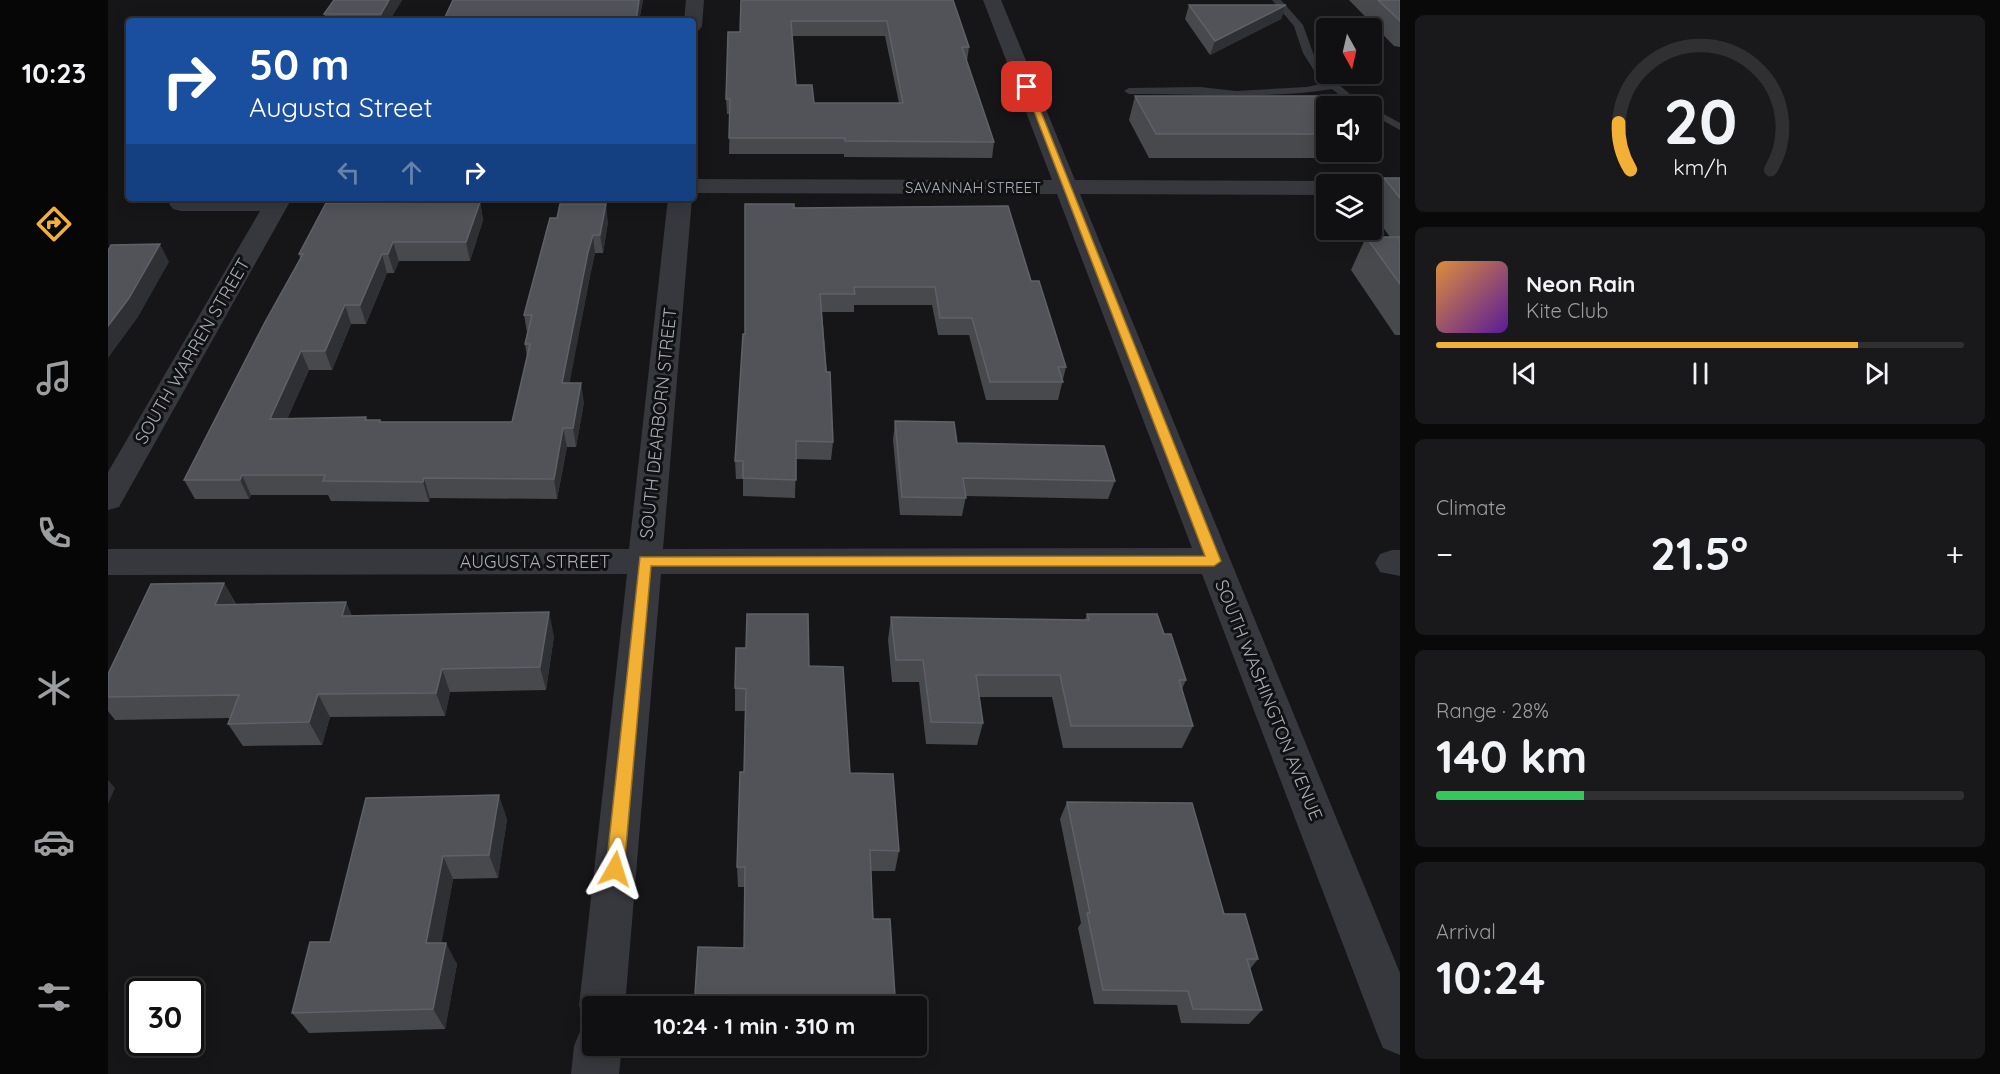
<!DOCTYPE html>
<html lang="en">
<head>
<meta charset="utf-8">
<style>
  :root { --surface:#101012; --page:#19191b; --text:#f1f3f6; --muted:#9c9d9f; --line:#303032; --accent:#f2b134 }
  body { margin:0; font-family:Quicksand,sans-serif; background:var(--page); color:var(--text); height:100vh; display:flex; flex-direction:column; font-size:22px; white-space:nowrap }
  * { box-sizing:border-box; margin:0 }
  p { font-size:20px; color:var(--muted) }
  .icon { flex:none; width:33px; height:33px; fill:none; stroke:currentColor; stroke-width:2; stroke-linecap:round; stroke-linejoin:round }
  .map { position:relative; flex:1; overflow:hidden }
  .drawer { display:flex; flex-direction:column; gap:15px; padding:15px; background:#09090a; width:600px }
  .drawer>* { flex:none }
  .top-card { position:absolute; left:18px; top:18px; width:570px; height:183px; border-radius:6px; box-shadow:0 3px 15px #0003,0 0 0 2px var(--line); background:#1a4fa0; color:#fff; overflow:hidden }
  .needle { width:39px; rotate:172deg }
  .tools { position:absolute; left:1208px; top:18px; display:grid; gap:12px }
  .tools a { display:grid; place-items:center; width:66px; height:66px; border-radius:6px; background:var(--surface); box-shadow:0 3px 15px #0003,0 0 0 2px var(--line); font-size:30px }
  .speed { position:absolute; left:18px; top:978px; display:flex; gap:12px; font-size:30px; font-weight:700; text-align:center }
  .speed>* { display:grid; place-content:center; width:78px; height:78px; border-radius:50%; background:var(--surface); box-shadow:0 3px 15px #0003,0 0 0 2px var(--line); line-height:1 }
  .speed .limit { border:3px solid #111; border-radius:9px; background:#fff; color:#111 }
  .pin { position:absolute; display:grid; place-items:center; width:51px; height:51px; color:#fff; margin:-26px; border-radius:12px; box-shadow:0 3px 9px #0006 }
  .me { position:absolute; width:66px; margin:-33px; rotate:6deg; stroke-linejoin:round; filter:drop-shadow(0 0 4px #0008) }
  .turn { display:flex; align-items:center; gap:21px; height:126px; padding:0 24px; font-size:27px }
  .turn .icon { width:78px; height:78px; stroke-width:2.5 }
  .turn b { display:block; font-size:42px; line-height:51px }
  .lanes { display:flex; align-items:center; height:57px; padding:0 24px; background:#0003; justify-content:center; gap:30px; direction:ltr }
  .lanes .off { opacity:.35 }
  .big { font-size:45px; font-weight:800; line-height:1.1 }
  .drawer .tile { flex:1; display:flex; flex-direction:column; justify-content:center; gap:9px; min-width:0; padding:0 21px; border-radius:9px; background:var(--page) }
  .drawer .dial { align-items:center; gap:0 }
  .dial svg { height:156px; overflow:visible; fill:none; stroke:var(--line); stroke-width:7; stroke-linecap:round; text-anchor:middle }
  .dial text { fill:var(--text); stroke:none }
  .song { display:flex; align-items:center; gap:18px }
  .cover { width:72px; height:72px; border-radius:9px; background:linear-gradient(135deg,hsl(30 70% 55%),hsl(270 70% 35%)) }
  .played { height:6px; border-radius:3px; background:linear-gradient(90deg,var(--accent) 80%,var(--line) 80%) }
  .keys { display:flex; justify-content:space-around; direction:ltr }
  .heat { display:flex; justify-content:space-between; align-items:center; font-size:33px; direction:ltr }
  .charge { height:9px; border-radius:4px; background:linear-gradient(90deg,#34c759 28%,var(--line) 0) }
  .trip { position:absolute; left:474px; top:996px; width:345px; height:60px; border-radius:6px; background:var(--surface); box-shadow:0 3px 15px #0003,0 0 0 2px var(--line); font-weight:800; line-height:60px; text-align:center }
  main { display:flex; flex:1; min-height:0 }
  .menu { display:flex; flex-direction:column; width:108px; justify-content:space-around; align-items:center; background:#060607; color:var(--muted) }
  .menu .icon { width:42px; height:42px }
  .menu .selected { color:var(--accent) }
  .menu b { font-size:27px; color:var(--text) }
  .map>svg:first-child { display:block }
</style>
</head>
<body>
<main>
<nav class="menu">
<b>10:23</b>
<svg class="icon selected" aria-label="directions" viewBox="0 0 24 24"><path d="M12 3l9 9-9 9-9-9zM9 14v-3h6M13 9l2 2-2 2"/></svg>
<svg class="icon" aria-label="music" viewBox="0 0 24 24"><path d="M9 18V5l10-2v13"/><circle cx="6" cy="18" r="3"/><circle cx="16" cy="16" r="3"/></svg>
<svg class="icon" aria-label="phone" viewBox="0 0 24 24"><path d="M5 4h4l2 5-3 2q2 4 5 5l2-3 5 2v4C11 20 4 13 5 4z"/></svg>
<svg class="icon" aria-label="climate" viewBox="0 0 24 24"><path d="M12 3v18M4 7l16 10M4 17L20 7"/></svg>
<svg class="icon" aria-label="car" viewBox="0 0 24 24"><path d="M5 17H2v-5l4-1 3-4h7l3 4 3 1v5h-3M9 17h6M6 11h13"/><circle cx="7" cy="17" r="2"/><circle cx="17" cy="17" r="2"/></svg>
<svg class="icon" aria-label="filters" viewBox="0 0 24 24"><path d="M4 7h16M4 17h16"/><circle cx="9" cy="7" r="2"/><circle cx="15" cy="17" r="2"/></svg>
</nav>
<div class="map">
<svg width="1292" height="1074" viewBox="0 0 1292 1074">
  <rect width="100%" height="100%" fill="#161618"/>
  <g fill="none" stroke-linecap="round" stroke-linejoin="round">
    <path fill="#37383d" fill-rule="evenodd" d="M1164 0H1173L1195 25 1205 53 1218 74 1242 94 1262 106C1246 106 1236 99 1224 89 1157 100 1089 93 1021 94L1016 91 1021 88 1092 87 1128 91 1198 87 1219 83 1207 72 1195 53 1186 26Z
      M1263 107 1292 123V130L1263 114Z"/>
    <path fill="#37383d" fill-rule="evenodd" d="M578 0H596L594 26 591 30 585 31V21H576Z
      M875 0H893L967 180 1218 181 1227 184H1218V195L972 194 1292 973V1055L1275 1048 1268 1031 1094 574H553L517 1006H484V1046H514L511 1074H463L466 1046 473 1029 483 1025 478 1022 471 1006 519 574 0 575V549H521L560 198H584L555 549 1084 548 949 194 585 193V179L944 180Z
      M1263 181H1292V195H1263V184H1254Z
      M69 198H184L11 507 0 510V472L152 211H73L65 209 61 204Z
      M1284 550H1292V576L1272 572 1267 563 1272 554Z"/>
  </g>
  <path fill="#47494d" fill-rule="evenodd" d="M226 0H294L281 21H218L216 14Z
    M535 0 531 21H338L337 17Z
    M633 0H845L861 47 859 61 886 142 884 158 736 157V154H621L622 114H619L618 99 632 32ZM684 36H777L791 103H706L688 85Z
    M1241 0H1292V47L1286 46Z
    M1081 5H1178L1173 19 1102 55 1077 19Z
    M1027 96 1218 106V152H1235L1232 158H1041L1021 120Z
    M1276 178H1292V335H1287L1243 270 1258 237H1282L1263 211V206Z
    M372 202 375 220 362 261H291L286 273H279L258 324H243L224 370H201L179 419 258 417 259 420H272L273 422H404L419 357 417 344 419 332 416 315 442 218 500 222 495 253H487L483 271 461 383 476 402 468 447H459L449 499 322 498 321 502 223 501 220 495H143L141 499H87L76 480 192 258 191 254Z
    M686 208 923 281 958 367 950 400H878L861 335H830L824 305H746V312H714L725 442 723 460 688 459 687 498 635 496V479H628L627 461 637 334Z
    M787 421 849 443 1007 481 1000 499 858 496 854 516 792 515 785 440Z
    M116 583 128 604 238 602 244 616 446 636 438 690 342 692 337 716 222 717 214 745 135 746 120 724 122 718 7 720 0 711V674Z
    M979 614 1056 634 1078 680 1074 689 1085 726 1074 748H955L944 697H871L875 723 869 745 818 744 811 682H784L780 640 783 617 977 620Z
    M701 666 742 773 791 851 787 871H763L765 919 787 996 784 1006H588L587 994 636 948V887H630L629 867 636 772 637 711H627V688Z
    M258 798 399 819 390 878 345 879 333 943 349 964 337 1029 201 1033 184 1013 222 942Z
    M959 802 1116 914 1150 959 1142 969 1154 1010 1141 1024 1073 1023 1069 1005 986 1004 970 928 973 923 952 819Z"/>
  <path fill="#2f3033" d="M281 0H294L281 21H275L273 14Z
    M531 0H535L531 21H528Z
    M1178 5 1173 19 1102 55 1107 41Z
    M372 202 375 220 362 261 358 242Z
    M498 204 500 222 495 253 492 235Z
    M485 235 487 253 483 271 458 402 454 383 480 252Z
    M285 242 291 261 286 273 280 254Z
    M52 244 61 262 30 317 0 358V326Z
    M274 254 279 273 258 324 252 305Z
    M237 305 243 324 224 370 217 351Z
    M193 351 201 370 171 438 162 419Z
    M473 383 476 402 468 447 465 428Z
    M455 428 459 447 449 499 446 479Z
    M134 475 143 495 141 499 132 480Z
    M316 478 322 498 321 502 315 482Z
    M116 583 129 607 107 605Z
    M238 602 248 626 234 616Z
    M441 612 446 636 438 690 432 667Z
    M334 669 342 692 337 716 328 693Z
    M210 694 222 717 214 745 201 722Z
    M0 780 7 788 0 804Z
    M391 795 399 819 390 878 381 855Z
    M335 856 345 879 330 964 318 943Z
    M338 943 349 964 337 1029 325 1009Z"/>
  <path fill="#525359" stroke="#5f6168" stroke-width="1.5" fill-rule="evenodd" d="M226 0H281L273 14H216Z
    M345 0H531L528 21H492L493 17H337Z
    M633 0H845L861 47H854L886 142 737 141V138H621L622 99H618L620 32H632ZM683 21H779L795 103H706L704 85H688Z
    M1270 0H1292V21Z
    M1081 5H1178L1107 41Z
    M156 17 154 21H111L113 19Z
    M1027 96H1212L1221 106H1218V134H1048Z
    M1276 178H1292V198Z
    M372 202 358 242H285L280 254H274L252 305H237L217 351H193L162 419 258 417 257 420H272V422H404L422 344H417L424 315H416L442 218H449L452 204H498L492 235H485L480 252 454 383H473L465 428H455L446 479 316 478 315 482 215 481 217 475H134L132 480H76L157 322 195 254H191L218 203Z
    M637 204H686V208L900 206 923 281H931L958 367H950L955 382H882L864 318H832L827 287H746L747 294H712L718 372H722L725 442 688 441V480L635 478V461H627L635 334H637Z
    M1258 237H1292V284Z
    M52 244 21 298 0 326V251L3 245Z
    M787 421 846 422 849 443 996 446 1007 481 855 478 858 498 794 497Z
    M116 583 107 605 238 602 234 616 441 612 432 667 334 669 328 693 210 694 201 722 120 724 131 695 0 697V674L43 584Z
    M639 614H700L701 666 735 667 742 773 785 774 791 851 762 850 765 919H782L787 996 587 994 590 947 636 948 637 867H629L632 772H636L638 689 627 688 628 648H638Z
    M979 614H1049L1056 634H1063L1078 680H1071L1085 726H963L952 675H868L875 723 823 722 815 660H788L783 617 981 620Z
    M391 795 381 855 335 856 318 943H338L325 1009 184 1013 202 942H222L258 798Z
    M959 802 1084 803 1116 914H1137L1150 959H1139L1154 1010 1085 1009 1080 991 995 990 979 913H982Z"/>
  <path fill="#f2b134" stroke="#9d7322" stroke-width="1.5" d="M916 85 923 87 1113 561 1106 566H543L516 869 514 875 507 878 501 875 498 869 532 557 1097 556Z"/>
  <g text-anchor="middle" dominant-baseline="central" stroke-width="6" stroke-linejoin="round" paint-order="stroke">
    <g font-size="15" fill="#a8adb8" stroke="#111113">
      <text x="865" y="187">SAVANNAH STREET</text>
    </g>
    <g font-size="18" fill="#a8adb8" stroke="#111113">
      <text transform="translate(84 351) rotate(-60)">SOUTH WARREN STREET</text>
      <text transform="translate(550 423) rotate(-84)">SOUTH DEARBORN STREET</text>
      <text x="427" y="561">AUGUSTA STREET</text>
      <text transform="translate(1161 700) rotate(68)">SOUTH WASHINGTON AVENUE</text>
    </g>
  </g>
</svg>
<div class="tools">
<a><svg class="needle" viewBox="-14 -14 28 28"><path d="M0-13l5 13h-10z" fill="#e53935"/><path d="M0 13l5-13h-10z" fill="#9c9d9f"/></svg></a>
<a><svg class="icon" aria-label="sound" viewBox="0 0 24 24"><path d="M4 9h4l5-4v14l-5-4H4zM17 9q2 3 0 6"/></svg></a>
<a><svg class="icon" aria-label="layers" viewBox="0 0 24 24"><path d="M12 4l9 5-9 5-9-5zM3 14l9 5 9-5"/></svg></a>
</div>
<div class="speed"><div class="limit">30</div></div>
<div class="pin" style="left:919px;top:87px;background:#d93025"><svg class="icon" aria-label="arrive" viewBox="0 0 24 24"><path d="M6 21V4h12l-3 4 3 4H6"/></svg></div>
<svg class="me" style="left:507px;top:869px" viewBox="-20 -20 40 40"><path d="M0-17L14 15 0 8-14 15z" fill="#f2b134" stroke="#fff" stroke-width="4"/></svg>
<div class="trip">10:24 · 1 min · 310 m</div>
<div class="top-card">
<div class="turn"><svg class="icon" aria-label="right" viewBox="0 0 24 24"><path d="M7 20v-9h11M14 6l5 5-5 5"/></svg><div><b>50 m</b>Augusta Street</div></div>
<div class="lanes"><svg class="icon off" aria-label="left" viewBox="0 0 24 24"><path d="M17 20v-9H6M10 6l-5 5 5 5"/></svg><svg class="icon off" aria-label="ahead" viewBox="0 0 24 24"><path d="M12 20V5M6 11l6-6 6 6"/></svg><svg class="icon" aria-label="right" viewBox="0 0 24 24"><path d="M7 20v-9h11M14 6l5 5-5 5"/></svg></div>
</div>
</div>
<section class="drawer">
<div class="tile dial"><svg viewBox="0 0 100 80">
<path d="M14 69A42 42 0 1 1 86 69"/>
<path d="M14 69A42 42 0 0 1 8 45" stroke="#f2b134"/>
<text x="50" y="56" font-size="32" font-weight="700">20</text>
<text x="50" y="72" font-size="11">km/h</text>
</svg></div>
<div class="tile">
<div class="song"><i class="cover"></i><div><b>Neon Rain</b><p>Kite Club</p></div></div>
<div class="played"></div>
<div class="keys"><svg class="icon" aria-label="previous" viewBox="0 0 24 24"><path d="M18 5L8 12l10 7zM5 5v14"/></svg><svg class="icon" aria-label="pause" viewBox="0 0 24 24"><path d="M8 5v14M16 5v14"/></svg><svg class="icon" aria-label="next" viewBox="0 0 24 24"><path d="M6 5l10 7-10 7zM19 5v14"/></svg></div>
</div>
<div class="tile"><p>Climate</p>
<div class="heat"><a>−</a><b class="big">21.5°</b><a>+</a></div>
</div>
<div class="tile"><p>Range · 28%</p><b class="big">140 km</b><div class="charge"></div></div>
<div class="tile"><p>Arrival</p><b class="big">10:24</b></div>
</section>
</main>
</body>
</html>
